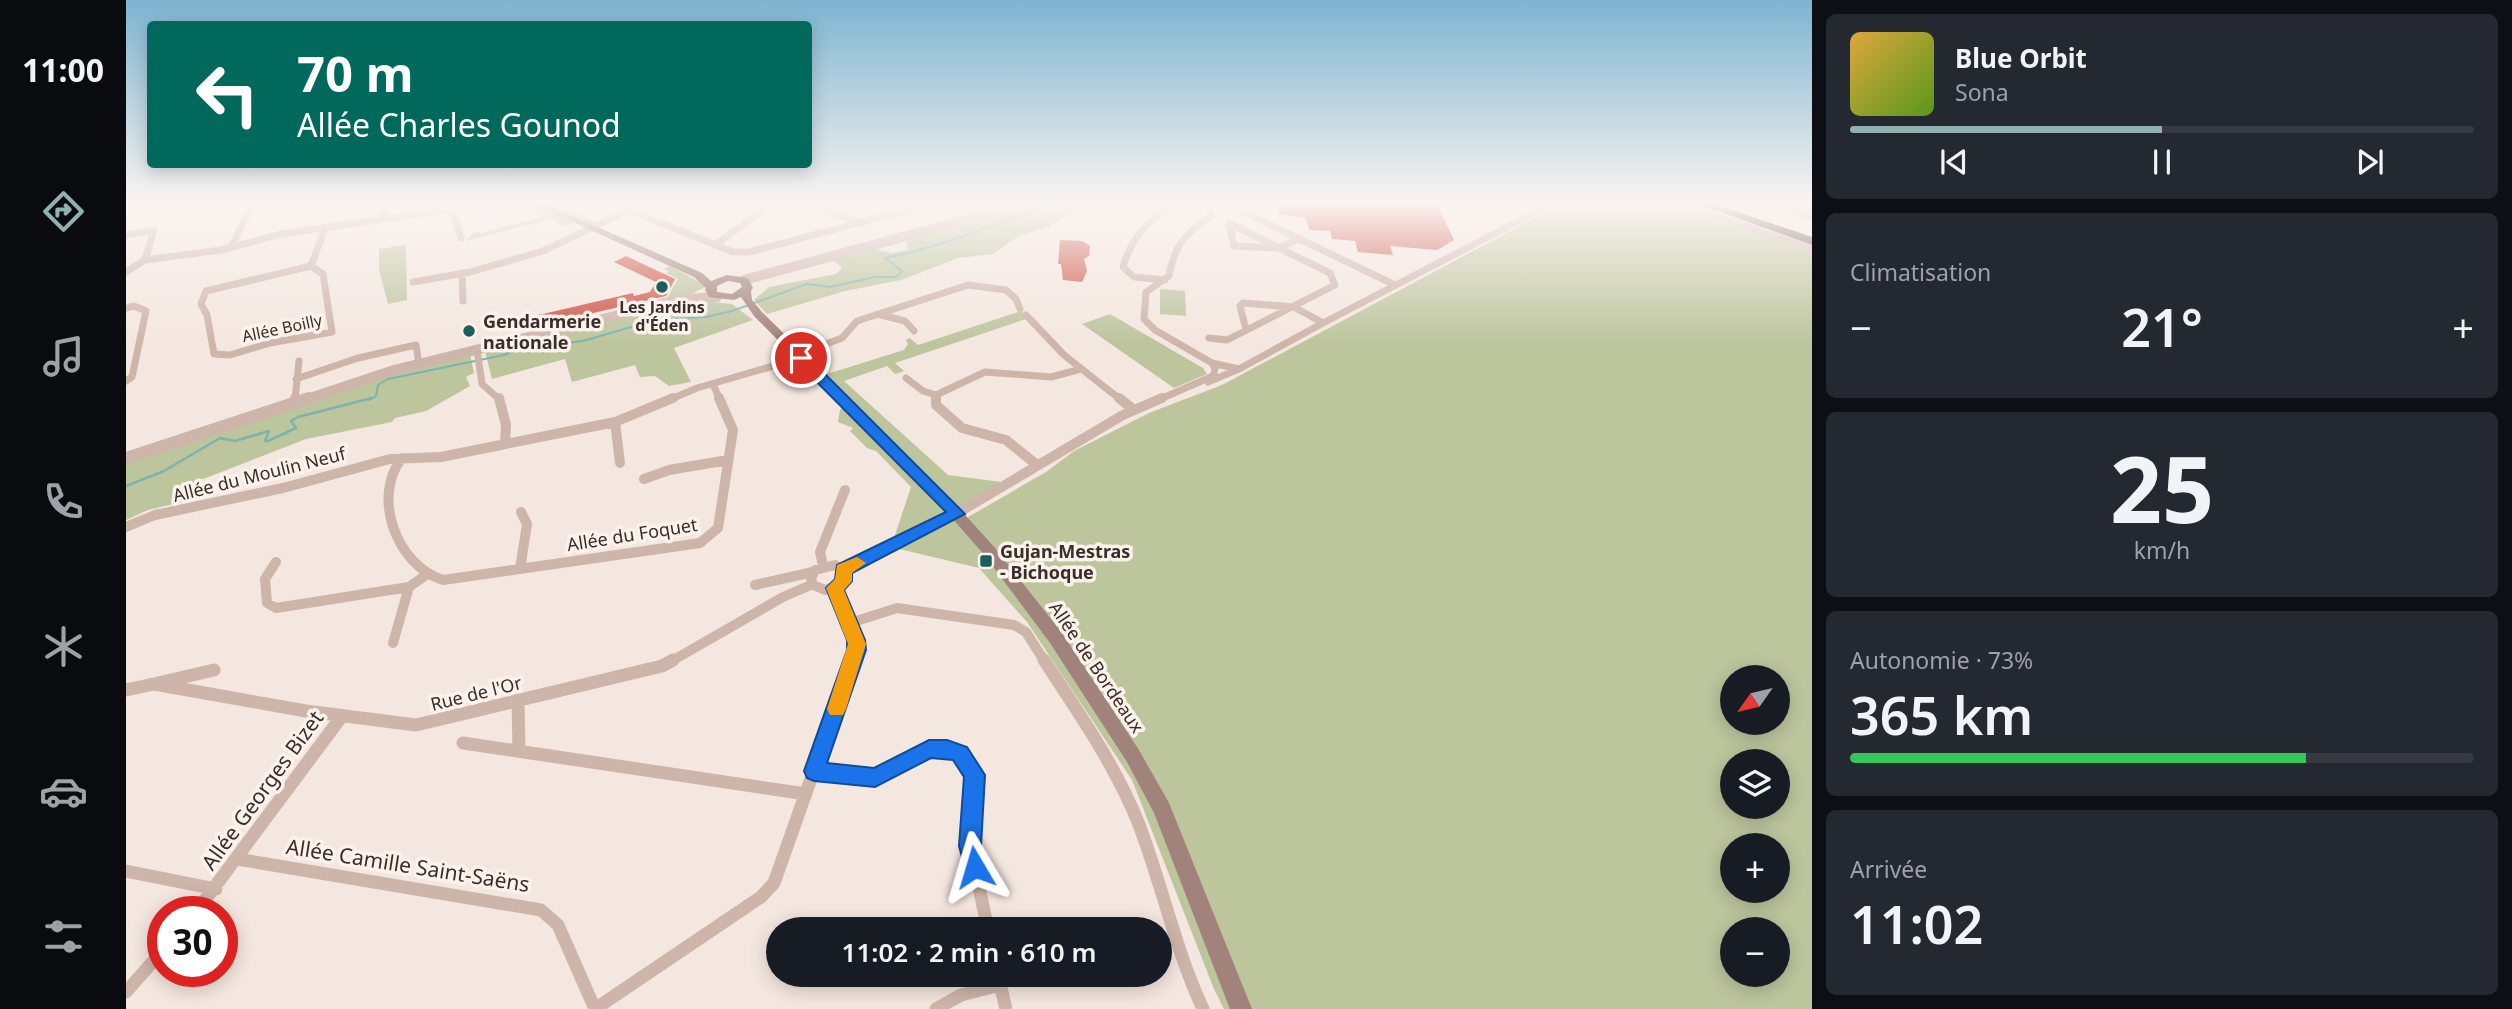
<!DOCTYPE html>
<html lang="fr">
<head>
<meta charset="utf-8">
<style>
  :root { --surface:#171b24; --page:#242831; --text:#f1f3f6; --muted:#9ea1a6; --line:#363941; --accent:#91b0b0 }
  body { margin:0; font-family:"Noto Sans",sans-serif; background:var(--page); color:var(--text); height:100vh; display:flex; flex-direction:column; font-size:26px; white-space:nowrap }
  * { box-sizing:border-box; margin:0 }
  p { font-size:23px; color:var(--muted) }
  .icon { flex:none; width:38px; height:38px; fill:none; stroke:currentColor; stroke-width:2; stroke-linecap:round; stroke-linejoin:round }
  .map { position:relative; flex:1; overflow:hidden }
  .side { display:flex; flex-direction:column; gap:14px; padding:14px; background:#0d0f14; width:700px }
  .side>* { flex:none }
  .top-card { position:absolute; left:21px; top:21px; width:665px; height:147px; border-radius:7px; box-shadow:0 4px 18px #0003; background:#00695c; color:#fff; overflow:hidden }
  .needle { width:46px; rotate:236deg }
  .tools { position:absolute; left:1594px; top:665px; display:grid; gap:14px }
  .tools a { display:grid; place-items:center; width:70px; height:70px; border-radius:50%; background:var(--surface); box-shadow:0 4px 18px #0003; font-size:35px }
  .speed { position:absolute; left:21px; top:896px; display:flex; gap:14px; font-size:35px; font-weight:700; text-align:center }
  .speed>* { display:grid; place-content:center; width:91px; height:91px; border-radius:50%; background:var(--surface); box-shadow:0 4px 18px #0003; line-height:1 }
  .speed .limit { border:10px solid #d22; background:#fff; color:#111 }
  .pin { position:absolute; display:grid; place-items:center; width:60px; height:60px; color:#fff; margin:-30px; border:4px solid #fff; border-radius:50%; box-shadow:0 2px 7px #0007 }
  .me { position:absolute; width:77px; margin:-38px; rotate:353deg; stroke-linejoin:round; filter:drop-shadow(0 0 5px #0008) }
  .turn { display:flex; align-items:center; gap:24px; height:147px; padding:0 35px; font-size:32px }
  .turn .icon { width:91px; height:91px; stroke-width:2.5 }
  .turn b { display:block; font-size:49px; line-height:60px }
  .big { font-size:52px; font-weight:600; line-height:1.1 }
  .side .card { flex:1; display:flex; flex-direction:column; justify-content:center; gap:10px; min-width:0; padding:0 24px; border-radius:10px; background:var(--page) }
  .side .dial { align-items:center; gap:0 }
  .dial b { font-size:91px; line-height:1 }
  .song { display:flex; align-items:center; gap:21px }
  .cover { width:84px; height:84px; border-radius:10px; background:linear-gradient(135deg,hsl(40 70% 55%),hsl(90 70% 35%)) }
  .played { height:7px; border-radius:4px; background:linear-gradient(90deg,var(--accent) 50%,var(--line) 50%) }
  .keys { display:flex; justify-content:space-around; direction:ltr }
  .heat { display:flex; justify-content:space-between; align-items:center; font-size:38px; direction:ltr }
  .charge { height:10px; border-radius:5px; background:linear-gradient(90deg,#34c759 73%,var(--line) 0) }
  .trip { position:absolute; left:640px; top:917px; width:406px; height:70px; border-radius:35px; background:var(--surface); box-shadow:0 4px 18px #0003; font-weight:600; line-height:70px; text-align:center }
  main { display:flex; flex:1; min-height:0 }
  .dock { display:flex; flex-direction:column; width:126px; justify-content:space-around; align-items:center; background:#090b0e; color:var(--muted) }
  .dock .icon { width:49px; height:49px }
  .dock .on { color:var(--accent) }
  .dock b { font-size:32px; color:var(--text) }
  .map>svg:first-child { display:block }
</style>
</head>
<body>
<main>
<nav class="dock">
<b>11:00</b>
<svg class="icon on" aria-label="directions" viewBox="0 0 24 24"><path d="M12 3l9 9-9 9-9-9zM9 14v-3h6M13 9l2 2-2 2"/></svg>
<svg class="icon" aria-label="music" viewBox="0 0 24 24"><path d="M9 18V5l10-2v13"/><circle cx="6" cy="18" r="3"/><circle cx="16" cy="16" r="3"/></svg>
<svg class="icon" aria-label="phone" viewBox="0 0 24 24"><path d="M5 4h4l2 5-3 2q2 4 5 5l2-3 5 2v4C11 20 4 13 5 4z"/></svg>
<svg class="icon" aria-label="climate" viewBox="0 0 24 24"><path d="M12 3v18M4 7l16 10M4 17L20 7"/></svg>
<svg class="icon" aria-label="car" viewBox="0 0 24 24"><path d="M5 17H2v-5l4-1 3-4h7l3 4 3 1v5h-3M9 17h6M6 11h13"/><circle cx="7" cy="17" r="2"/><circle cx="17" cy="17" r="2"/></svg>
<svg class="icon" aria-label="filters" viewBox="0 0 24 24"><path d="M4 7h16M4 17h16"/><circle cx="9" cy="7" r="2"/><circle cx="15" cy="17" r="2"/></svg>
</nav>
<div class="map">
<svg width="1686" height="1009" viewBox="0 0 1686 1009">
  <rect width="100%" height="100%" fill="#f4e7df"/>
  <path fill="#bdc59d" fill-rule="evenodd" d="M393 202H435L436 206 474 224 465 228 452 222 437 227 426 219 340 241 349 231 355 233 417 217Z
    M915 202H953L944 214 922 227 893 236 867 254 832 258 775 280 719 291 641 314 628 300 643 287 710 274 716 268 708 260 744 248 766 253 781 250V237L815 228 822 231Z
    M1439 202H1544L1686 252V1009H1098L1088 989 1006 780 901 622 853 568 765 547 785 487 750 451 741 448 724 431 727 428 712 422 714 410 720 403 837 520 920 472 948 451 1023 413 1096 385ZM1606 677H1652V723H1606ZM1606 761H1652V807H1606ZM1606 845H1652V891H1606ZM1606 929H1652V975H1606Z
    M1633 202H1686V221Z
    M280 245 281 300 262 304 253 270V249Z
    M544 266 581 286 559 297 512 309 509 305 542 297 552 279 540 273 543 271 538 269Z
    M1034 289 1059 291 1060 316 1034 314Z
    M578 301 606 304 627 320 548 348 565 382 543 386 529 376 514 377 509 365 446 382 439 359 366 379 359 351 468 324Z
    M895 311 903 318 769 363 778 371 769 374 761 366 718 381 822 475 875 482 832 508 710 387 701 374 778 350 782 344 780 340 784 338 792 345Z
    M984 314 1077 368 1081 374 1048 388 956 324Z
    M344 355 348 373 340 377 344 386 300 411 269 418 266 422 180 439 67 483 68 499 22 510 0 520V463L229 385Z"/>
  <g fill="none" stroke-linecap="round" stroke-linejoin="round">
    <path stroke="#7cb3ae" stroke-width="2" d="M1681 202 1686 203
      M243 400 250 396 252 385 262 379 378 355 396 348 457 341 529 320 580 317 606 311 681 284 704 287 749 277H770L776 271 759 258C820 246 878 220 937 202"/>
    <path stroke="#7cb3ae" stroke-width="2.5" d="M0 486 38 471 94 438 109 441 143 431 139 441H142L170 428 165 421 172 417 246 398"/>
  </g>
  <path fill="#cd5245" d="M1153 202H1310L1328 240 1311 250 1264 246 1267 255 1232 252 1229 241 1206 239 1204 231 1183 230 1180 218 1152 214Z
    M934 240 956 241 964 246 963 256 958 259 961 271 956 282 937 280 935 264H932Z
    M500 256 549 279 540 296 407 327 404 317 507 293 508 296 524 292 530 282 488 262Z"/>
  <g fill="none" stroke-linecap="round" stroke-linejoin="round">
    <path stroke="#ceb5aa" stroke-width="7" d="M483 202 607 252H623L781 210 787 202
      M675 202 731 221
      M866 202 877 210
      M1097 202 1269 285
      M1550 202 1686 249
      M320 210 327 214 335 238
      M256 219 262 202
      M1103 223 1153 248 1108 246Z
      M0 235 28 230 19 260
      M590 244 649 202
      M105 247 125 208 148 202
      M1153 248 1174 238
      M185 266 197 274 206 332 144 343 104 355 88 354 81 315 75 304 80 291Z
      M185 266 199 228
      M0 272 19 260 95 250 155 234 320 210V202
      M336 273 337 301
      M1039 280 1008 277 997 267C1006 235 1025 217 1054 202
      M287 282 344 272 417 251 519 202
      M0 308 8 306 20 311 6 377 0 381
      M751 314 779 321 788 331
      M900 315 938 355 995 400
      M1120 330 1114 306 1117 303 1168 307 1197 323 1429 202
      M1083 338 1101 340 1209 285 1204 273 1153 248
      M351 350 356 384 374 400
      M671 355 716 338 731 321 842 285 880 290 890 299 894 309
      M1086 363 1113 369 1197 323
      M780 378 797 391 810 395
      M170 379 232 358 290 345 293 364
      M1082 382 1113 369
      M587 384 594 400
      M169 400 173 361
      M543 400 571 388 675 358
      M810 400V395L859 372 925 377 955 369
      M1032 400 1087 376 1089 369 1086 363 1029 330 1018 319 1020 292 1043 276C1048 245 1060 233 1085 216L1082 202"/>
    <path stroke="#ceb5aa" stroke-width="10" d="M373 398 380 425 379 444
      M810 398V405L836 428 880 440 911 465
      M993 398 1008 410
      M169 403V398
      M489 422 494 463
      M276 458C245 497 271 566 317 580L574 543 592 528 607 430 593 398
      M518 479 543 470 602 460
      M0 527 29 515 157 488 264 459 315 457 489 422 547 398
      M150 562 139 579 141 603 150 608 283 587
      M709 565 718 572 715 584 699 590 687 585 685 579 689 570Z
      M697 566 694 552 719 490
      M394 569 401 524 395 512
      M717 570 835 511 997 415 1036 398
      M629 585 687 572
      M709 588 730 640 727 662
      M724 623 771 608 888 625 900 632 919 662
      M267 643 283 587 300 575
      M544 662 657 597 687 584"/>
    <path stroke="#ceb5aa" stroke-width="13" d="M918 660C952 712 988 763 1012 822 1036 884 1049 949 1077 1009
      M32 683 88 670
      M0 690 28 684 180 711 290 725 536 666 547 660
      M392 700 393 751
      M337 743 680 794
      M688 771 749 777 803 749 834 753 849 775 844 846 862 929
      M111 859 415 910 432 925 469 1009
      M0 871 90 889
      M70 912 216 716
      M872 975 880 1009
      M0 992 37 950
      M469 1009 635 897 648 883 727 660
      M810 1009 835 995 874 985"/>
    <path stroke="#ceb5aa" stroke-width="10" d="M618 280 906 202
      M178 400 268 370 559 299 591 297"/>
    <path stroke="#ceb5aa" stroke-width="12" d="M0 458 183 398"/>
    <path fill="#a2837b" fill-rule="evenodd" d="M403 202H415L576 273 585 281 601 275 622 278 627 288 625 291 626 300 636 312 822 496 870 549 936 633 1013 750 1043 803 1126 1009H1104L1028 813 1001 762 924 643 860 557 812 502 628 316 615 297 608 300 583 297 579 290 580 288 568 277ZM602 281 614 283 616 287 606 294 591 292V286Z"/>
    <path fill="#5c4540" fill-rule="evenodd" d="M1566 202H1583L1686 237V245Z"/>
  </g>
  <linearGradient id="sky" x2="0" y2="1"><stop stop-color="#7db4d1"/><stop offset="0.59" stop-color="#faf4f1"/><stop offset="1" stop-color="#faf4f1" stop-opacity="0"/></linearGradient>
  <rect width="1686" height="343" fill="url(#sky)"/>
  <path fill="#1a73e8" stroke="#114b97" stroke-width="2" d="M670 355H680L839 514 726 573V581L718 590 739 640 740 650 701 763 748 768 803 740H821L841 747 859 775 855 846 860 867 857 875 849 878 841 875 833 846 838 777 827 760 805 758 749 787 688 781 681 778 678 771 721 650V640L700 588 709 579 711 565 820 512 670 361Z"/>
  <path fill="#f59e0b" d="M731 557 740 563 726 573V581L718 590 740 644 720 709 717 715H704L701 709 722 644 700 588 709 579 711 565Z"/>
  <g fill="#1c5f5a" stroke="#fbf2ec" stroke-width="2.5">
    <circle cx="536" cy="287" r="7"/>
    <circle cx="343" cy="331" r="7"/>
    <rect x="853" y="554" width="14" height="14" rx="3.5"/>
  </g>
  <g text-anchor="middle" dominant-baseline="central" stroke-width="7" stroke-linejoin="round" paint-order="stroke">
    <g font-size="16" font-weight="bold" fill="#3b2d2a" stroke="#fbf2ec">
      <text x="536" y="307">Les Jardins<tspan x="536" dy="18">d'Éden</tspan></text>
    </g>
    <g font-size="16" fill="#3b2d2a" stroke="#fbf2ec">
      <text transform="translate(156 328) rotate(-12)">Allée Boilly</text>
    </g>
    <g font-size="18" font-weight="bold" fill="#3b2d2a" stroke="#fbf2ec" text-anchor="start">
      <text x="357" y="321">Gendarmerie<tspan x="357" dy="21">nationale</tspan></text>
      <text x="874" y="551">Gujan-Mestras<tspan x="874" dy="21">- Bichoque</tspan></text>
    </g>
    <g font-size="18" fill="#3b2d2a" stroke="#fbf2ec">
      <text transform="translate(133 474) rotate(-14)">Allée du Moulin Neuf</text>
      <text transform="translate(506 534) rotate(-9)">Allée du Foquet</text>
      <text transform="translate(971 667) rotate(56)">Allée de Bordeaux</text>
      <text transform="translate(350 693) rotate(-14)">Rue de l'Or</text>
    </g>
    <g font-size="21" fill="#3b2d2a" stroke="#fbf2ec">
      <text transform="translate(136 790) rotate(-54)">Allée Georges Bizet</text>
      <text transform="translate(282 865) rotate(9)">Allée Camille Saint-Saëns</text>
    </g>
  </g>
</svg>
<div class="tools">
<a><svg class="needle" viewBox="-14 -14 28 28"><path d="M0-13l5 13h-10z" fill="#e53935"/><path d="M0 13l5-13h-10z" fill="#9ea1a6"/></svg></a>
<a><svg class="icon" aria-label="layers" viewBox="0 0 24 24"><path d="M12 4l9 5-9 5-9-5zM3 14l9 5 9-5"/></svg></a>
<a>+</a>
<a>−</a>
</div>
<div class="speed"><div class="limit">30</div></div>
<div class="pin" style="left:675px;top:358px;background:#d93025"><svg class="icon" aria-label="arrive" viewBox="0 0 24 24"><path d="M6 21V4h12l-3 4 3 4H6"/></svg></div>
<svg class="me" style="left:849px;top:867px" viewBox="-20 -20 40 40"><path d="M0-17L14 15 0 8-14 15z" fill="#1a73e8" stroke="#fff" stroke-width="4"/></svg>
<div class="trip">11:02 · 2 min · 610 m</div>
<div class="top-card">
<div class="turn"><svg class="icon" aria-label="left" viewBox="0 0 24 24"><path d="M17 20v-9H6M10 6l-5 5 5 5"/></svg><div><b>70 m</b>Allée Charles Gounod</div></div>
</div>
</div>
<section class="side">
<div class="card">
<div class="song"><i class="cover"></i><div><b>Blue Orbit</b><p>Sona</p></div></div>
<div class="played"></div>
<div class="keys"><svg class="icon" aria-label="previous" viewBox="0 0 24 24"><path d="M18 5L8 12l10 7zM5 5v14"/></svg><svg class="icon" aria-label="pause" viewBox="0 0 24 24"><path d="M8 5v14M16 5v14"/></svg><svg class="icon" aria-label="next" viewBox="0 0 24 24"><path d="M6 5l10 7-10 7zM19 5v14"/></svg></div>
</div>
<div class="card"><p>Climatisation</p>
<div class="heat"><a>−</a><b class="big">21°</b><a>+</a></div>
</div>
<div class="card dial"><b>25</b><p>km/h</p></div>
<div class="card"><p>Autonomie · 73%</p><b class="big">365 km</b><div class="charge"></div></div>
<div class="card"><p>Arrivée</p><b class="big">11:02</b></div>
</section>
</main>
</body>
</html>
